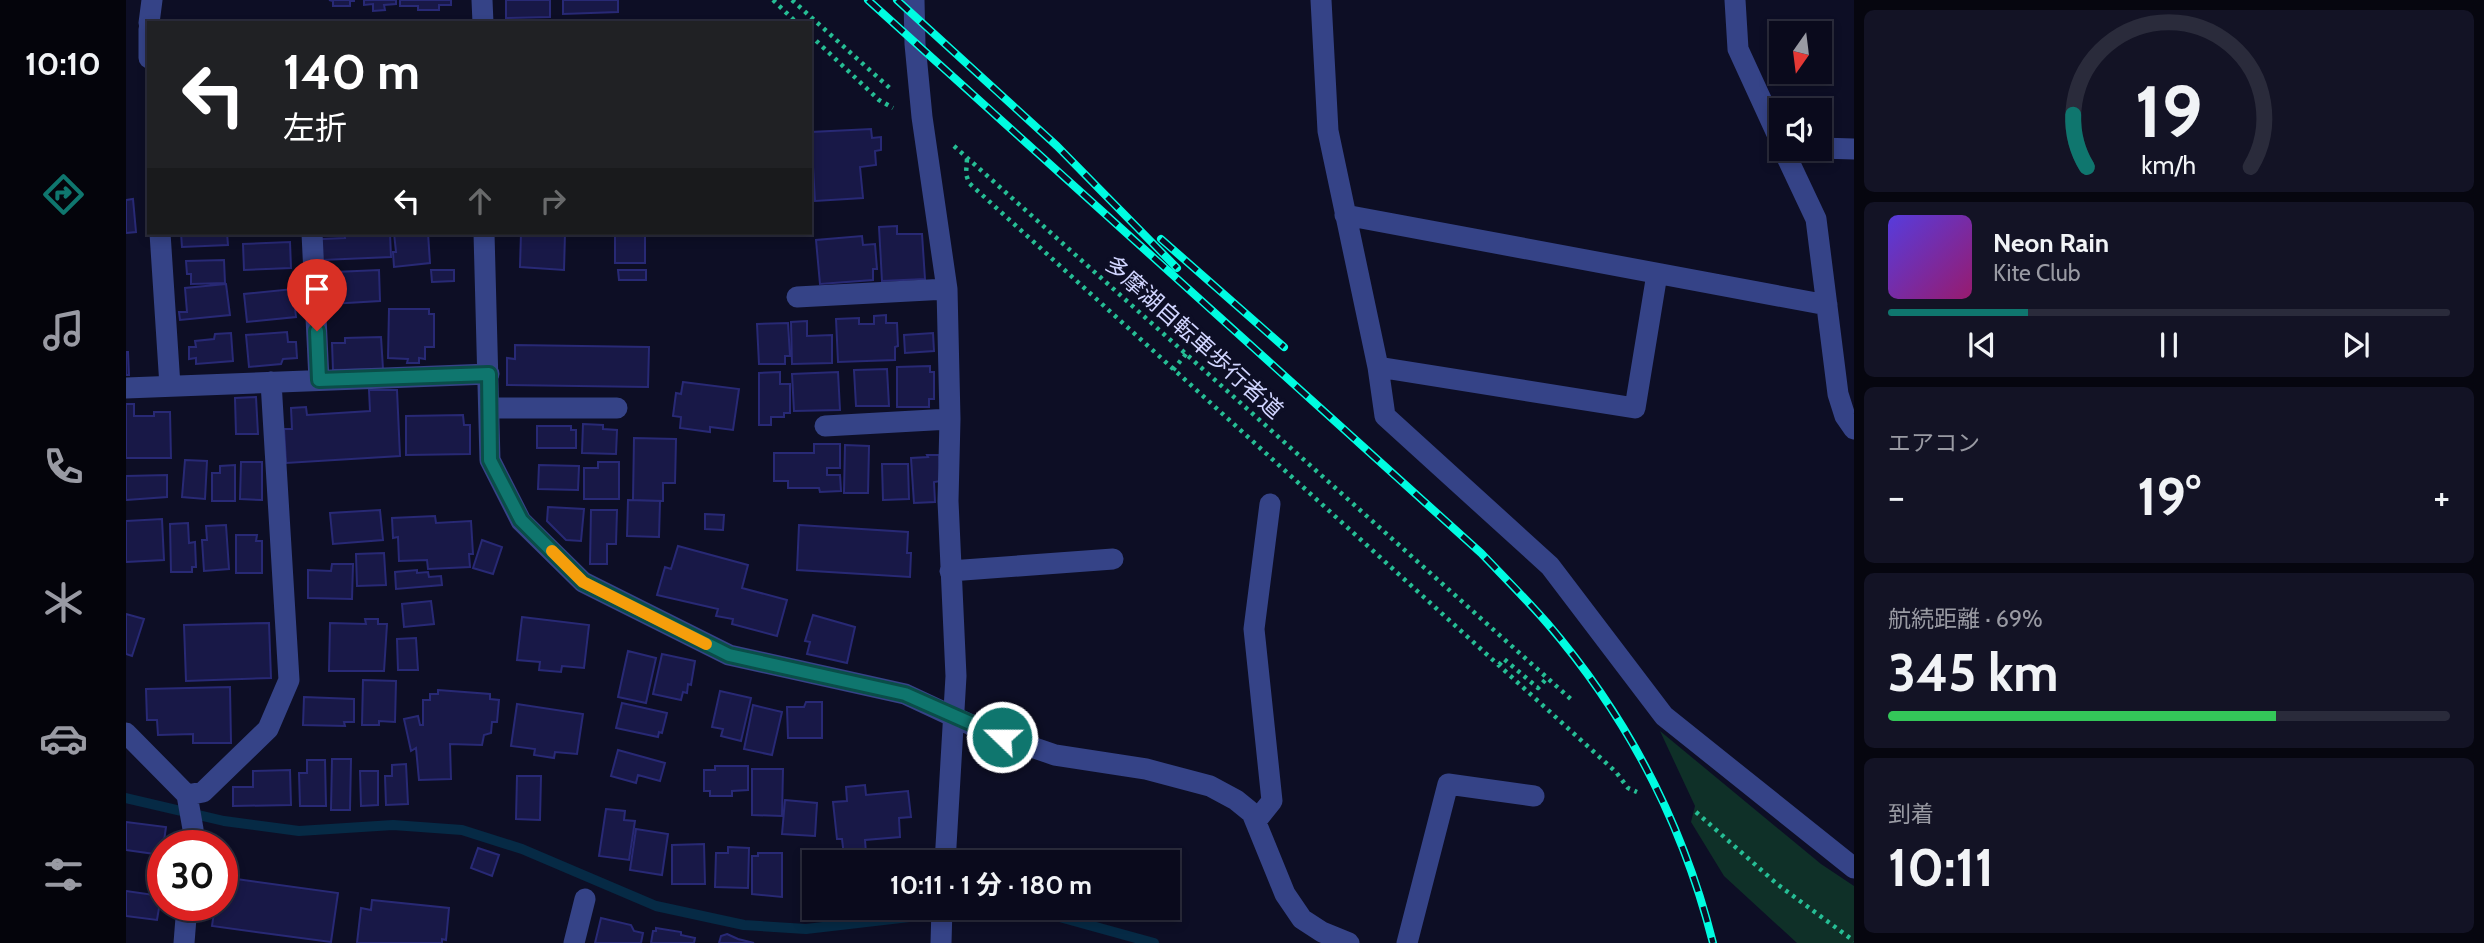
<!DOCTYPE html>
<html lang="ja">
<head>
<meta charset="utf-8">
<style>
  :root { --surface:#0a0a1c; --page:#131325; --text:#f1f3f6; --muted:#999aa3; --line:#2a2b3b; --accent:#0f766e }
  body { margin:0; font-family:Cabin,"Noto Sans JP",sans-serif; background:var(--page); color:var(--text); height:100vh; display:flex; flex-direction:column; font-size:26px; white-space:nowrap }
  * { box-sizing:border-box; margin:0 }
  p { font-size:23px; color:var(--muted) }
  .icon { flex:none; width:38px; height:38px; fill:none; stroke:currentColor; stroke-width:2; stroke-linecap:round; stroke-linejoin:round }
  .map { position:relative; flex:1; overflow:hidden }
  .panel { display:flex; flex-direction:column; gap:10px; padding:10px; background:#06060f; width:630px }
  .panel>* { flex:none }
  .hud { position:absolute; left:21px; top:21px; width:665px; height:214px; border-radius:0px; box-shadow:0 4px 10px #0003,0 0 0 2px var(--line); background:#202124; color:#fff; overflow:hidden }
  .needle { width:46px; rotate:194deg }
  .fabs { position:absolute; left:1643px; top:21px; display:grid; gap:14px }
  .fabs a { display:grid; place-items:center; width:63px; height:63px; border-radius:0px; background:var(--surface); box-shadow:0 4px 10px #0003,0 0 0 2px var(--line); font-size:35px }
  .speed { position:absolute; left:21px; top:830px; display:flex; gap:14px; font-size:35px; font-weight:700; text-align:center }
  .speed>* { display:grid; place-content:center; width:91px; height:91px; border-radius:50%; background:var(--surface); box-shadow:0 4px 10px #0003,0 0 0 2px var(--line); line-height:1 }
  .speed .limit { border:10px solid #d22; background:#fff; color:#111 }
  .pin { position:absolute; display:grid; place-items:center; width:60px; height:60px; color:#fff; margin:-72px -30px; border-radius:50% 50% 50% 0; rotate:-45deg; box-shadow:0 0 7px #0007 }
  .pin .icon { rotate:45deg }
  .me { position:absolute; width:77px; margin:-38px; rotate:292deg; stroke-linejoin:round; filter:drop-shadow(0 0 5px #0008) }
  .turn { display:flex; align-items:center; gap:24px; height:147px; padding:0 21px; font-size:32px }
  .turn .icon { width:91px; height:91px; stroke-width:2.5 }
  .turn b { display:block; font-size:49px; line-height:60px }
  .lanes { display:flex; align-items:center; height:66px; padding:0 21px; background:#0003; justify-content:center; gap:35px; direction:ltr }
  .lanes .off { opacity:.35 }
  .big { font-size:52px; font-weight:700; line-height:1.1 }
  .panel .widget { flex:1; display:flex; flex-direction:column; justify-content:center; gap:10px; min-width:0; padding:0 24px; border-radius:10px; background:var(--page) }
  .panel .dial { align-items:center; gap:0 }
  .dial svg { height:182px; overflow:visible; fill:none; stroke:var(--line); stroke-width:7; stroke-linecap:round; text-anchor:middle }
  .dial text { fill:var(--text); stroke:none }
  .song { display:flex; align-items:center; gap:21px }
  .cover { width:84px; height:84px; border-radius:10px; background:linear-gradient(135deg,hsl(250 70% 55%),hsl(320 70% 35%)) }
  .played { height:7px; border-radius:4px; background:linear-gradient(90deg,var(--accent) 25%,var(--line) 25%) }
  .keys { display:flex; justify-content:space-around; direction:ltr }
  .heat { display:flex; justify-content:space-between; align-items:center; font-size:38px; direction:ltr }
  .charge { height:10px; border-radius:5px; background:linear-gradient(90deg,#34c759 69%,var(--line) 0) }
  .trip { position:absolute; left:676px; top:850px; width:378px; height:70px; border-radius:0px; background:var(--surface); box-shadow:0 4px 10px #0003,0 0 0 2px var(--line); font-weight:700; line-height:70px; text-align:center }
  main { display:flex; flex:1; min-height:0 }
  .tabs { display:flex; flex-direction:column; width:126px; justify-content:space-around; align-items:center; background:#04040b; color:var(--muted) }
  .tabs .icon { width:49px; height:49px }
  .tabs .current { color:var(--accent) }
  .tabs b { font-size:32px; color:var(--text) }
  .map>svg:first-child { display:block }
</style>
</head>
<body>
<main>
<nav class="tabs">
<b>10:10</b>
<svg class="icon current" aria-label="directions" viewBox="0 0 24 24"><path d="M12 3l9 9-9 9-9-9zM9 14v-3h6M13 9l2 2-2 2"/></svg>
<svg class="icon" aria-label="music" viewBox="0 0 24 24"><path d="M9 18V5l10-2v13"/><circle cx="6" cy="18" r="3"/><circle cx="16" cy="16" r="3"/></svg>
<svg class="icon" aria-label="phone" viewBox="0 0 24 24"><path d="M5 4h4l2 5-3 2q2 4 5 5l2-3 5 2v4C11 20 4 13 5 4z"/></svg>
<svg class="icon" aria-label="climate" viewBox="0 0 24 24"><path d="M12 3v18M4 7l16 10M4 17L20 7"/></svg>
<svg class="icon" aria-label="car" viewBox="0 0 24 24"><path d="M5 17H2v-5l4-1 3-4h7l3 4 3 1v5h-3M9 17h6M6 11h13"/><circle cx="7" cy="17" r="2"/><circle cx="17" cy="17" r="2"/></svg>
<svg class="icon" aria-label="filters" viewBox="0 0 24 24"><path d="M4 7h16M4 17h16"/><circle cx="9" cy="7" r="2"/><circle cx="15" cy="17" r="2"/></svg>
</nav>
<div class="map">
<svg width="1728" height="943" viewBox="0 0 1728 943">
  <rect width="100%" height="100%" fill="#0d0e25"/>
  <path fill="#0f3028" d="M1534 731 1695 864 1728 886V943H1671L1598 876 1565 822 1569 806Z"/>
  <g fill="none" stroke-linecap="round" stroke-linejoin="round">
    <path stroke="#062a45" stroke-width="10" d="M0 798 98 821 173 831 267 825 336 830 396 849 530 906 618 925 680 929 861 908
      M901 908 1028 943"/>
  </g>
  <path fill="#181847" stroke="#282975" stroke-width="2" d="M203 0H228V1H224V6H207V1Z
    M238 0H270V4L258 5 259 10 247 11V4L238 5Z
    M274 0H325V5H313V10H292V6H274Z
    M380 0H424V17L380 18Z
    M437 0H492V12L437 14Z
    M745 129 746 138 755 137V150L749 151 750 165 734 167 737 198 689 201 685 132Z
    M7 199 10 232 0 233V200Z
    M771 226V234H796L799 279 756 281 753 227Z
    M55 233H101L102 245 56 247Z
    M218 233H264L265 257 196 260 195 239 219 238Z
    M268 233H302L304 263 268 267 267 252H270Z
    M395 233H439L438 270 394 267Z
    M489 233H519V263H489Z
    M736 236 737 245 749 244 751 269H747V280L694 284 690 240Z
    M164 242 165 268 118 270 117 244Z
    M98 260 99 283 65 284V274H61L60 261Z
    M253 270 254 301 204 304 203 290H210L209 272Z
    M305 270H328V281L306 282Z
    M492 270H520V280H493Z
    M100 284 104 315 54 320 53 312H61L59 288Z
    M167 289 170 317 121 322 118 294Z
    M263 309H303V314H308V347H299V359L293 358V363H281L282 359 262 358Z
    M760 315V323H771L772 346 769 347V360L712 362 710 319 733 318V324H748V316Z
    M681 321V336L706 335V363L666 364 665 322Z
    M662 323 664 356H659V364H633L631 324Z
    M161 332 162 342H170L171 358 157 359 155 364 123 367 120 335Z
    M105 333 107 361 70 364V358L63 359V347H70L69 341 88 339 89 334Z
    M807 333 808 351 779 353 778 335Z
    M255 337 257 369 207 370 206 343H219V338Z
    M389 345 523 347 522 387 381 385V358L389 359Z
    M0 352H2L3 375H0Z
    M804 366V372H808V399H803V407H771V367Z
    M761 369 763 406H730L728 370Z
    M654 372V384H664V413H658V417H645V425H633V373Z
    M712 372 714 410 668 411 666 374Z
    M557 382 613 389 607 430 584 427V432L554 428 555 417 547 416 550 393 555 394Z
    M243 390H271L274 456 160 463 158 429H166L165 408 180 407 181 415 244 411Z
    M130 397 132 434H110L109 398Z
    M0 404H8V416H28V412H44L45 458H0Z
    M337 415 338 425H344V454L280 455V416Z
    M457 424 477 425V429L491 430 490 454 456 453Z
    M411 426H445V430H450V448H411Z
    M508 438 550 439 549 483H537V501L507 500Z
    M688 444H714V468H701V475H714L715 491 694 492 693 488H662V481H648V453H688Z
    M719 445 743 446 742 493H718Z
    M801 455H813L815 481 808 482 809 502 788 503 785 458 802 457Z
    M59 460 81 461 79 499 56 497Z
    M115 462H136V500L114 499Z
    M472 462H493V499H458V468H472Z
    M756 464H782L783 499 757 500Z
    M109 465V501H86V473H94V466Z
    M413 465 453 466 452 490 412 489Z
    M41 475V497L0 500V476Z
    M502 500 534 501 533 537 501 536Z
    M422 507 458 509 455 541 440 540 421 521Z
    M254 510 257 540 207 544 204 513Z
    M465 510H491L490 544H481V564H464Z
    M579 514 598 515 597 530 579 529Z
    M309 516 310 523 345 521 347 554H343L344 567 302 569 301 560 273 561 272 537 267 538 266 518Z
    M36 519 38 560 0 562V521Z
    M62 523 63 543 69 542 70 567H66V572H45L44 524Z
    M100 525 103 569 78 571 76 540H81L80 526Z
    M673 525 782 532 781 553H785L784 577 671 570Z
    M110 535H131L130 541H136V573H110Z
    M356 540 376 547 367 574 347 568Z
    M552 546 622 565 616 588 661 600 651 636 606 624 607 619 590 616 592 609 531 595 539 567 545 569Z
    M258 553 260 585 231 586 230 554Z
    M206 564H227L226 599 182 598V570L205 571Z
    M291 570V573L302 572 303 577 315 576 316 585 270 589 269 572Z
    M305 601 308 624 278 627 276 604Z
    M0 614 18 619 6 656 0 654Z
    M687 615 729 627 721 663 681 654 684 642 679 641Z
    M396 617 463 625 458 668 436 666 435 672 413 670 414 662 391 660Z
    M239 619H252V624H261L258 671H203L204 623 240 624Z
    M143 623 145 678 60 681 58 625Z
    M290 638 292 670H272L271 639Z
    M502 651 530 658 520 703 492 697Z
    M536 654 569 661 565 685 562 684 561 693 557 692 555 700 527 694Z
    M237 680 270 681 269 722 253 721V725H236Z
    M104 687 105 743H67V734L32 735 31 720H21L20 689Z
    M312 690 364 694V699L373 700 371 722H366L365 733 358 735 356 745 324 744 325 779 293 780 290 748 285 751 278 719 292 716 294 725H297V700H304V694H312Z
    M594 691 625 698 615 741 595 736 597 729 586 727Z
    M178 697 228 699V722H218L219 726 177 725Z
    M680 702H696V738H662L661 707H678Z
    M496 703 541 713 536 733 533 732 532 737 490 728Z
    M391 704 457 714 451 754 429 752 428 758 408 755 409 749 385 746Z
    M627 705 656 712 646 755 618 749Z
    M492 750 539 763 534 781 512 775 510 783 485 776Z
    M206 759H225L224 810H205Z
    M181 760H199L200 806H174L173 773H181Z
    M280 764 282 804 260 805 259 776H266V765Z
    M589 766H622V790L606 791V796H584V791H578V770H589Z
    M626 769H657L656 816 626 815Z
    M164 770 165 805 107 806V787H127V771Z
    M234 771H252V805L235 806Z
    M391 776H415L414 820 390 819Z
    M739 785 740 795 782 791 785 817 773 818 774 837 739 840 740 853 718 856 716 839H711L707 802 721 801 720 787Z
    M659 800 691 803 689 836 656 834Z
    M480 809 499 811 498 820 509 821 503 860 473 856Z
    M0 822 40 827 36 855 0 850Z
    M510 829 542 834 536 875 504 870Z
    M578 844 579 884H546V845Z
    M602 847 623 848 622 888 589 887 590 853H602Z
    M352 848 373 855 366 876 345 868Z
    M632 853H656V897L626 894V856H632Z
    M96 877 212 893 205 942 86 926 89 905H96Z
    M0 891 35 896 31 920 0 916Z
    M246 900 323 908 320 940 316 939V943H231L235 908 245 910Z
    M475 918 505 925 508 931 517 933 515 943H469Z
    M530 928 555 932V935L569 938 568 943H525L527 931H530Z
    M601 934 612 939 628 943H593L595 936Z"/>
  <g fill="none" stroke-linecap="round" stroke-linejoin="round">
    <path stroke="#26be95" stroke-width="4.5" stroke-dasharray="3.5 5" stroke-linecap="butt" d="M647 0 671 23
      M666 0 767 91
      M684 35 753 100 767 108
      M828 146 1447 701
      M841 159 840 174 843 183 1490 772 1502 788 1511 792
      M1047 370 1060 354
      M1373 665 1378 659 1412 688 1421 678
      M1570 812 1651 884 1728 941"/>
    <path stroke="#354387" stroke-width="21" d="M356 0 357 23
      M788 0 789 44 796 117 821 289 824 419 822 501 830 676 819 863
      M1195 0 1202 131 1252 367 1259 416 1424 566 1538 716 1728 868
      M1609 0 1612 49 1656 145
      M23 23 26 0
      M23 29V58
      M1694 148 1728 149
      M1657 149 1690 219 1712 394 1719 416 1728 429
      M1219 215 1701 305
      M34 233 44 386
      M186 233 193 380
      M358 233 364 460 395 521 457 582 603 655 779 694 856 730 929 755 1020 769 1084 786 1110 800 1126 813 1159 894 1176 919 1196 932 1223 943
      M671 297 821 289
      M1252 367 1509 408 1531 274
      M0 388 363 374
      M363 408H491
      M699 426 824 419
      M824 571 987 559
      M0 733 61 795 67 829 66 845
      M61 795 77 792 142 729 163 680 145 382
      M1130 821 1146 801 1128 629 1144 504
      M58 943 61 905
      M448 943 459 899
      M815 943 816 908
      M1281 943 1322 784 1408 796"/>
    <defs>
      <path id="rail" d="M742 0 1355 553C1377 576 1400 599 1421 623 1501 716 1557 824 1587 943
        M771 0 931 146 1051 268
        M1035 239 1158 347"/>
    </defs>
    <use href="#rail" stroke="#00fce1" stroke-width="8"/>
    <use href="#rail" stroke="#0d0e25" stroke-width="5" stroke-dasharray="16" stroke-linecap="butt"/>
  </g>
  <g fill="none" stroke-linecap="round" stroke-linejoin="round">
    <defs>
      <path id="route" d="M191 331 193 380 363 374 364 460 395 520 457 582 603 655 779 694 876 737"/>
    </defs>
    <use href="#route" stroke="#0a4d48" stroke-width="18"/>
    <use href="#route" stroke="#0f766e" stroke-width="12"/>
    <path stroke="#f59e0b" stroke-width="12" d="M426 551 457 582 580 644"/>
  </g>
  <g text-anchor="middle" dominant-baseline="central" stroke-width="7" stroke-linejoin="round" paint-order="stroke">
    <g font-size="23" fill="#d1d5ff" stroke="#0d0e25">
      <text transform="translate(1068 337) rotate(42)">多摩湖自転車歩行者道</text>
    </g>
  </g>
</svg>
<div class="fabs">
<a><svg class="needle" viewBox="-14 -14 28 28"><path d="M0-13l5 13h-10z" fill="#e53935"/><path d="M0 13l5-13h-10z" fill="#999aa3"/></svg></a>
<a><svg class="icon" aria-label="sound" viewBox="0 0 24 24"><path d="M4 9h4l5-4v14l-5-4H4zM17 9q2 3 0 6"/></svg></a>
</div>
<div class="speed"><div class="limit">30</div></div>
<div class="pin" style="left:191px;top:331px;background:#d93025"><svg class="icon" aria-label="arrive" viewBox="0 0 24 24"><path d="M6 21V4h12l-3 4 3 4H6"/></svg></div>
<svg class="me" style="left:876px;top:737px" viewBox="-20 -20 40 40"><circle r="17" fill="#0f766e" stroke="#fff" stroke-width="3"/><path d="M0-11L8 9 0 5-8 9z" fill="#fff"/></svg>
<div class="trip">10:11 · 1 分 · 180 m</div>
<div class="hud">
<div class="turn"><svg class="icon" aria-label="left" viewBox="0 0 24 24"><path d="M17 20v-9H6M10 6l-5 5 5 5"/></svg><div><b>140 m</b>左折</div></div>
<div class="lanes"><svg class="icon" aria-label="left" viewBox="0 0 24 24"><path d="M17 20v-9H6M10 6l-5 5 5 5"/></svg><svg class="icon off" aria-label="ahead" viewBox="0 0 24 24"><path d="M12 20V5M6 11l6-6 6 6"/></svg><svg class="icon off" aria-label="right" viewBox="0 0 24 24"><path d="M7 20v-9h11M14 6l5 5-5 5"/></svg></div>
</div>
</div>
<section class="panel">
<div class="widget dial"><svg viewBox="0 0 100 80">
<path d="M14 69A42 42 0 1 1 86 69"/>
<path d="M14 69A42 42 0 0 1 8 46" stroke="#0f766e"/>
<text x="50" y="56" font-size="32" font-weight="700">19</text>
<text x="50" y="72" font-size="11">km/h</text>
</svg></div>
<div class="widget">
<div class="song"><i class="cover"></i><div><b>Neon Rain</b><p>Kite Club</p></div></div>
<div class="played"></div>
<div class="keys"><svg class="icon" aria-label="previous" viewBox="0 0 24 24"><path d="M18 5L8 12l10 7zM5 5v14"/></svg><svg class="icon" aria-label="pause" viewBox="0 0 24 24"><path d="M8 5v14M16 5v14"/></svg><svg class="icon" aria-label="next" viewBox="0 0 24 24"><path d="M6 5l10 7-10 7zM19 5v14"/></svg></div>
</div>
<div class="widget"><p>エアコン</p>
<div class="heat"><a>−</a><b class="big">19°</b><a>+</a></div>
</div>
<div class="widget"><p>航続距離 · 69%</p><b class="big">345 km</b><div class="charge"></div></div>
<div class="widget"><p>到着</p><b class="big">10:11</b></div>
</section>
</main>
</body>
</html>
